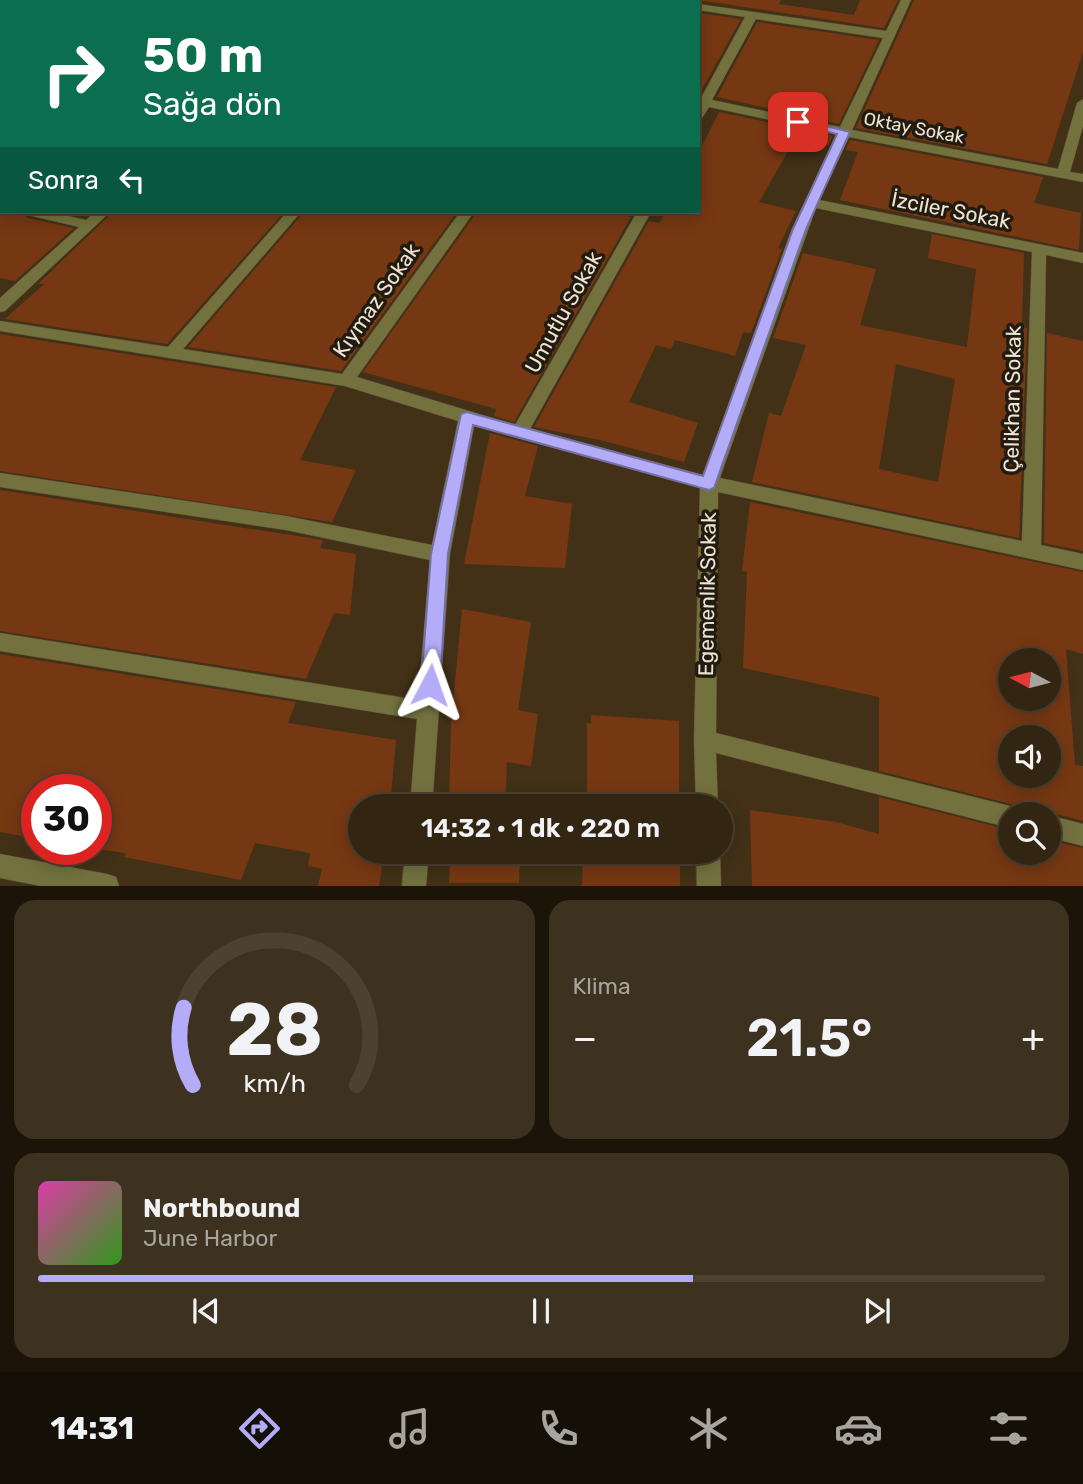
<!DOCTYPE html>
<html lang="tr">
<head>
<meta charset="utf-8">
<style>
  :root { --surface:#322511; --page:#3d311f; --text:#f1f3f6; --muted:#a8a59f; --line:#4d4231; --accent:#b4acf9 }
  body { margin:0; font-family:Rubik,sans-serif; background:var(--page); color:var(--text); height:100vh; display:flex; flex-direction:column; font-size:26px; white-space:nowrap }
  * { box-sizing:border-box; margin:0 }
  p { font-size:23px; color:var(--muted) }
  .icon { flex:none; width:38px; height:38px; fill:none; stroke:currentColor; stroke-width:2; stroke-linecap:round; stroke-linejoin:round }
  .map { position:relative; height:886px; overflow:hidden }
  .details { display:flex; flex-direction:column; gap:14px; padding:14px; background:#1c1409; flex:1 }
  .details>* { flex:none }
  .banner { position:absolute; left:0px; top:0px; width:700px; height:214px; box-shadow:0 4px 18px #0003,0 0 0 2px var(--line); background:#0b6e4f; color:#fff; overflow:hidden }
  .needle { width:46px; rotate:277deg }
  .controls { position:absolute; left:998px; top:648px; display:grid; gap:14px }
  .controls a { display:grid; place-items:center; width:63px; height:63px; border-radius:50%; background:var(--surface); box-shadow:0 4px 18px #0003,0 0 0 2px var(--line); font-size:35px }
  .speed { position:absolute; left:21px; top:774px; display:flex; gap:14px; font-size:35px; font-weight:700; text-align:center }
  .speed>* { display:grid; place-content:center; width:91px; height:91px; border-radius:50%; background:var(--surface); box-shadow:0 4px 18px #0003,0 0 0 2px var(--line); line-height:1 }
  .speed .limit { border:10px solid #d22; background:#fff; color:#111 }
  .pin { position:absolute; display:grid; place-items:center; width:60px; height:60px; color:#fff; margin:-30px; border-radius:14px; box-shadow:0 4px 10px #0006 }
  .me { position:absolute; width:77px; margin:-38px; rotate:4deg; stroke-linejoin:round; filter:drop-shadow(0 0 5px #0008) }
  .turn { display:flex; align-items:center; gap:24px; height:147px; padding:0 28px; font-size:32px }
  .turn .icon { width:91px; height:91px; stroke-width:2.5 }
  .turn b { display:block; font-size:49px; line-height:60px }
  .then { display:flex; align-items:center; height:66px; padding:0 28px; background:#0003; gap:14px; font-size:26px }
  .big { font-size:52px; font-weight:600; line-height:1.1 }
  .details .tile { flex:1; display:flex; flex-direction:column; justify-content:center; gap:10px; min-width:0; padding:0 24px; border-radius:21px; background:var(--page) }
  .details .dial { align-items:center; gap:0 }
  .dial svg { height:182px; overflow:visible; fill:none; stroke:var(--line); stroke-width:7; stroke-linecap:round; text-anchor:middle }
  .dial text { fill:var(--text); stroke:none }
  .song { display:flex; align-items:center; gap:21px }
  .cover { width:84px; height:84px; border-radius:10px; background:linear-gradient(135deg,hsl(320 70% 55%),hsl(110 70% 35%)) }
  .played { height:7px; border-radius:4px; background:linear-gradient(90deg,var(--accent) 65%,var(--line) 65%) }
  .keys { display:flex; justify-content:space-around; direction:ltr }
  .heat { display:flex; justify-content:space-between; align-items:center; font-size:38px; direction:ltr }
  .details .tiles { flex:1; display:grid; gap:14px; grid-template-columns:1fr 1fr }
  .tile:last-child { grid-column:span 2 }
  .trip { position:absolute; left:348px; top:794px; width:385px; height:70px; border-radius:35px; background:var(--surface); box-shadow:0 4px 18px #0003,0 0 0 2px var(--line); font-weight:600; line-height:70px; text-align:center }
  .tabs { display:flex; height:112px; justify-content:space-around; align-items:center; background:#140f07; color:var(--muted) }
  .tabs .icon { width:49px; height:49px }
  .tabs .on { color:var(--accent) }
  .tabs b { font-size:32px; color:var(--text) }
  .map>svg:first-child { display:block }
</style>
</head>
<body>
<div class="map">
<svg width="1083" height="886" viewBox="0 0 1083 886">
  <rect width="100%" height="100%" fill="#423117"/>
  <path fill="#763813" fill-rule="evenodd" d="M698 0H781L779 4 854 15 860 0H898L884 28Z
    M914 0H1083V52L1047 164 856 128Z
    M698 13 741 19 700 93H698Z
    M757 22 879 40 839 124 717 97Z
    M719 112 833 136 828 146 795 139 759 202 796 211 778 248 782 249 751 333 743 332 735 356 675 340 671 349 656 345 629 402 698 423 684 462 600 440 534 427 649 221 659 223 666 212H698V154Z
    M850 140 1043 177 1034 203 1081 213 1079 250 840 200 858 152 846 150Z
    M0 212H23L27 218 74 228 15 281 0 278Z
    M113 212H284L167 344 5 319 44 284H38Z
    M304 212H457L341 371 188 347Z
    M477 212H604L631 217 514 422 494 416 496 409 363 372Z
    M932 234 1024 253 1022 327 1027 328 1019 538 752 482 769 413 781 416 806 345 773 338 803 253 876 269 860 325 967 347 976 269 928 258ZM896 364 955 379 938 482 879 469Z
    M1047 333 1083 341V551L1044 543Z
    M0 334 336 387 300 460 356 470 332 522 0 471Z
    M490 433 538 446 525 496 572 504 565 568 464 564Z
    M0 490 323 540 320 548 356 554 350 615 334 613 306 679 0 631Z
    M750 502 1083 572V654L1066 649 1075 765 1083 766V821L1049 812 1022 814 1019 807 1011 804 879 771V697L743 668 747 572 742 571ZM1010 660H1048V698H1010ZM1010 737H1048V775H1010Z
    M462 609 531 622 518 710 538 714 531 766 507 762 505 807H449L451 724Z
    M0 654 296 702 288 723 396 740 390 807H360V852H384L379 886H318L322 869 308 866 310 853 255 843 241 880 124 857 126 853 96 849V789H37V839L0 832Z
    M591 715 679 721V807H587V723L591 724Z
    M879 797 1010 830V852H1048V840L1083 848V886H752L750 810 836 822 879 834Z
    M451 852H520L519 883H449Z
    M583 852H680V886H582Z"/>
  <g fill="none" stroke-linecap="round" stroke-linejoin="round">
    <defs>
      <path id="street" d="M184 0H202L203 2H185Z
        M329 0H340L328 2Z
        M470 0H480L469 2Z
        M617 0H627L616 2Z
        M639 0H661L662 2H640Z
        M901 0H911L852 130 1058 169 1077 103 1083 99V126L1070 172 1083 174V182L849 137 819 200 1083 253V263L1046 255 1041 545 1083 554V570L718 492 716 733 1010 806 1018 809 1020 814H1010V828L716 753 718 807H696L694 740 700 487 474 426 450 554 432 807H410L417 719 0 651V633L418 700 430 560 286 530 0 487V473L286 516 432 545 458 421 345 386 0 331V321L168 347 287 212H301L183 349 342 374 460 212H474L357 377 515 425 637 212H651L530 429 703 475 792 229 837 134 709 107 702 118 698 119V97L701 98 745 17 698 10V4L886 31ZM756 19 883 38 840 127 712 100ZM816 208 1032 252 1022 541 720 478Z
        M2 149V158H0V150Z
        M0 200H2V208H0Z
        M26 212H50L86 220 95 212H110L5 311 0 312V298L79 227 28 215Z
        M1048 815 1083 824V846L1048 837Z
        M405 852H429L426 886H402Z
        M696 852H720L721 886H697Z
        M0 854 107 874 116 877 119 886H41L0 878Z"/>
    </defs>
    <use href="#street" stroke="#5e4d35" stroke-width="1"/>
    <use href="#street" fill="#73723f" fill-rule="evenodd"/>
  </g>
  <path fill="#b4acf9" stroke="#7570a2" stroke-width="2" d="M798 119 850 132 806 229 714 488 709 490 473 425 448 554 440 685 437 691 430 694 424 691 421 685 431 554 461 414 467 412 703 476 793 229 837 134 794 125 792 122Z"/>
  <g text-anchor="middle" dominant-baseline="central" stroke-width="7" stroke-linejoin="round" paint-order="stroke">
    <g font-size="18" fill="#eee3d4" stroke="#221b0f">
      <text transform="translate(914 128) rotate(11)">Oktay Sokak</text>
    </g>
    <g font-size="21" fill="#eee3d4" stroke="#221b0f">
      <text transform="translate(951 210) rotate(11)">İzciler Sokak</text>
      <text transform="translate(376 300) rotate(-55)">Kıymaz Sokak</text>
      <text transform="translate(563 312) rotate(-61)">Umutlu Sokak</text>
      <text transform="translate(1012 399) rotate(-89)">Çelikhan Sokak</text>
      <text transform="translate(707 594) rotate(-89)">Egemenlik Sokak</text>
    </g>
  </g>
</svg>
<div class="controls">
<a><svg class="needle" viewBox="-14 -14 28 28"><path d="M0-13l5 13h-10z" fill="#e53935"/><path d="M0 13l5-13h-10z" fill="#a8a59f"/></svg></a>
<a><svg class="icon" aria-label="sound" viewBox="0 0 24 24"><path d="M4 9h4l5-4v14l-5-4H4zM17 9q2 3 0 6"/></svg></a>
<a><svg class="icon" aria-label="search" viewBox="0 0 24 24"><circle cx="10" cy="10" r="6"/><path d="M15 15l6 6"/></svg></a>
</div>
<div class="speed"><div class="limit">30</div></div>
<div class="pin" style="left:798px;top:122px;background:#d93025"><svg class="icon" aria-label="arrive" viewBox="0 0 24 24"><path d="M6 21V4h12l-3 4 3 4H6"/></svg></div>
<svg class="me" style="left:430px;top:685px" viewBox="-20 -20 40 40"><path d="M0-17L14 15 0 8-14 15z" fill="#b4acf9" stroke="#fff" stroke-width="4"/></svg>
<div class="trip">14:32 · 1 dk · 220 m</div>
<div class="banner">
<div class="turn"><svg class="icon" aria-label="right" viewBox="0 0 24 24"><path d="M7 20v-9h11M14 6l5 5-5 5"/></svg><div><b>50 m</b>Sağa dön</div></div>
<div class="then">Sonra<svg class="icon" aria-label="left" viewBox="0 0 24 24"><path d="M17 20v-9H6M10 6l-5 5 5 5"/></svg></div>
</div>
</div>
<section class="details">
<div class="tiles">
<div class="tile dial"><svg viewBox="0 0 100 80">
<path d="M14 69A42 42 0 1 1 86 69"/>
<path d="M14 69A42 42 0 0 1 10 35" stroke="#b4acf9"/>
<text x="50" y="56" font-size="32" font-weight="700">28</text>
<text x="50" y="72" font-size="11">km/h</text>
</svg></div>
<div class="tile"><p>Klima</p>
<div class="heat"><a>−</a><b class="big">21.5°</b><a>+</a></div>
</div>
<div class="tile">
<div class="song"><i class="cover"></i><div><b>Northbound</b><p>June Harbor</p></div></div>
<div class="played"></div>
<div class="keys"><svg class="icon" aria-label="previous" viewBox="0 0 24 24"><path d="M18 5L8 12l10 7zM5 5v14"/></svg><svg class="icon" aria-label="pause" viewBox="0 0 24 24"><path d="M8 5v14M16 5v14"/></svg><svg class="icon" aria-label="next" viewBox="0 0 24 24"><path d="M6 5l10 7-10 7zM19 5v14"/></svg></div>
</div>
</div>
</section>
<nav class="tabs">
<b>14:31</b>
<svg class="icon on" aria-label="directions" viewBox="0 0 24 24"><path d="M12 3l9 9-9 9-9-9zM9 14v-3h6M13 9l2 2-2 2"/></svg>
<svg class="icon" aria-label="music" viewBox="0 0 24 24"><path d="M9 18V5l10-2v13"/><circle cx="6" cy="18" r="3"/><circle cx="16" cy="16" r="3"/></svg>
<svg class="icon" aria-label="phone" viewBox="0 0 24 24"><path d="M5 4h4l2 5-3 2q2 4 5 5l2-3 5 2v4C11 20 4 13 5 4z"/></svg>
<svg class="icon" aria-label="climate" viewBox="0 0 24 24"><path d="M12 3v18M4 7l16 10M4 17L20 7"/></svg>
<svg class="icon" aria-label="car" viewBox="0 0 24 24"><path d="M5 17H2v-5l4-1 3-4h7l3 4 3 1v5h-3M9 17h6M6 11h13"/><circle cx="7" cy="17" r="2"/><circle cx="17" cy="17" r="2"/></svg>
<svg class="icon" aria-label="filters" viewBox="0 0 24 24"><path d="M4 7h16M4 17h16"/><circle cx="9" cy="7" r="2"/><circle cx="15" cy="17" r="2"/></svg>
</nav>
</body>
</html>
